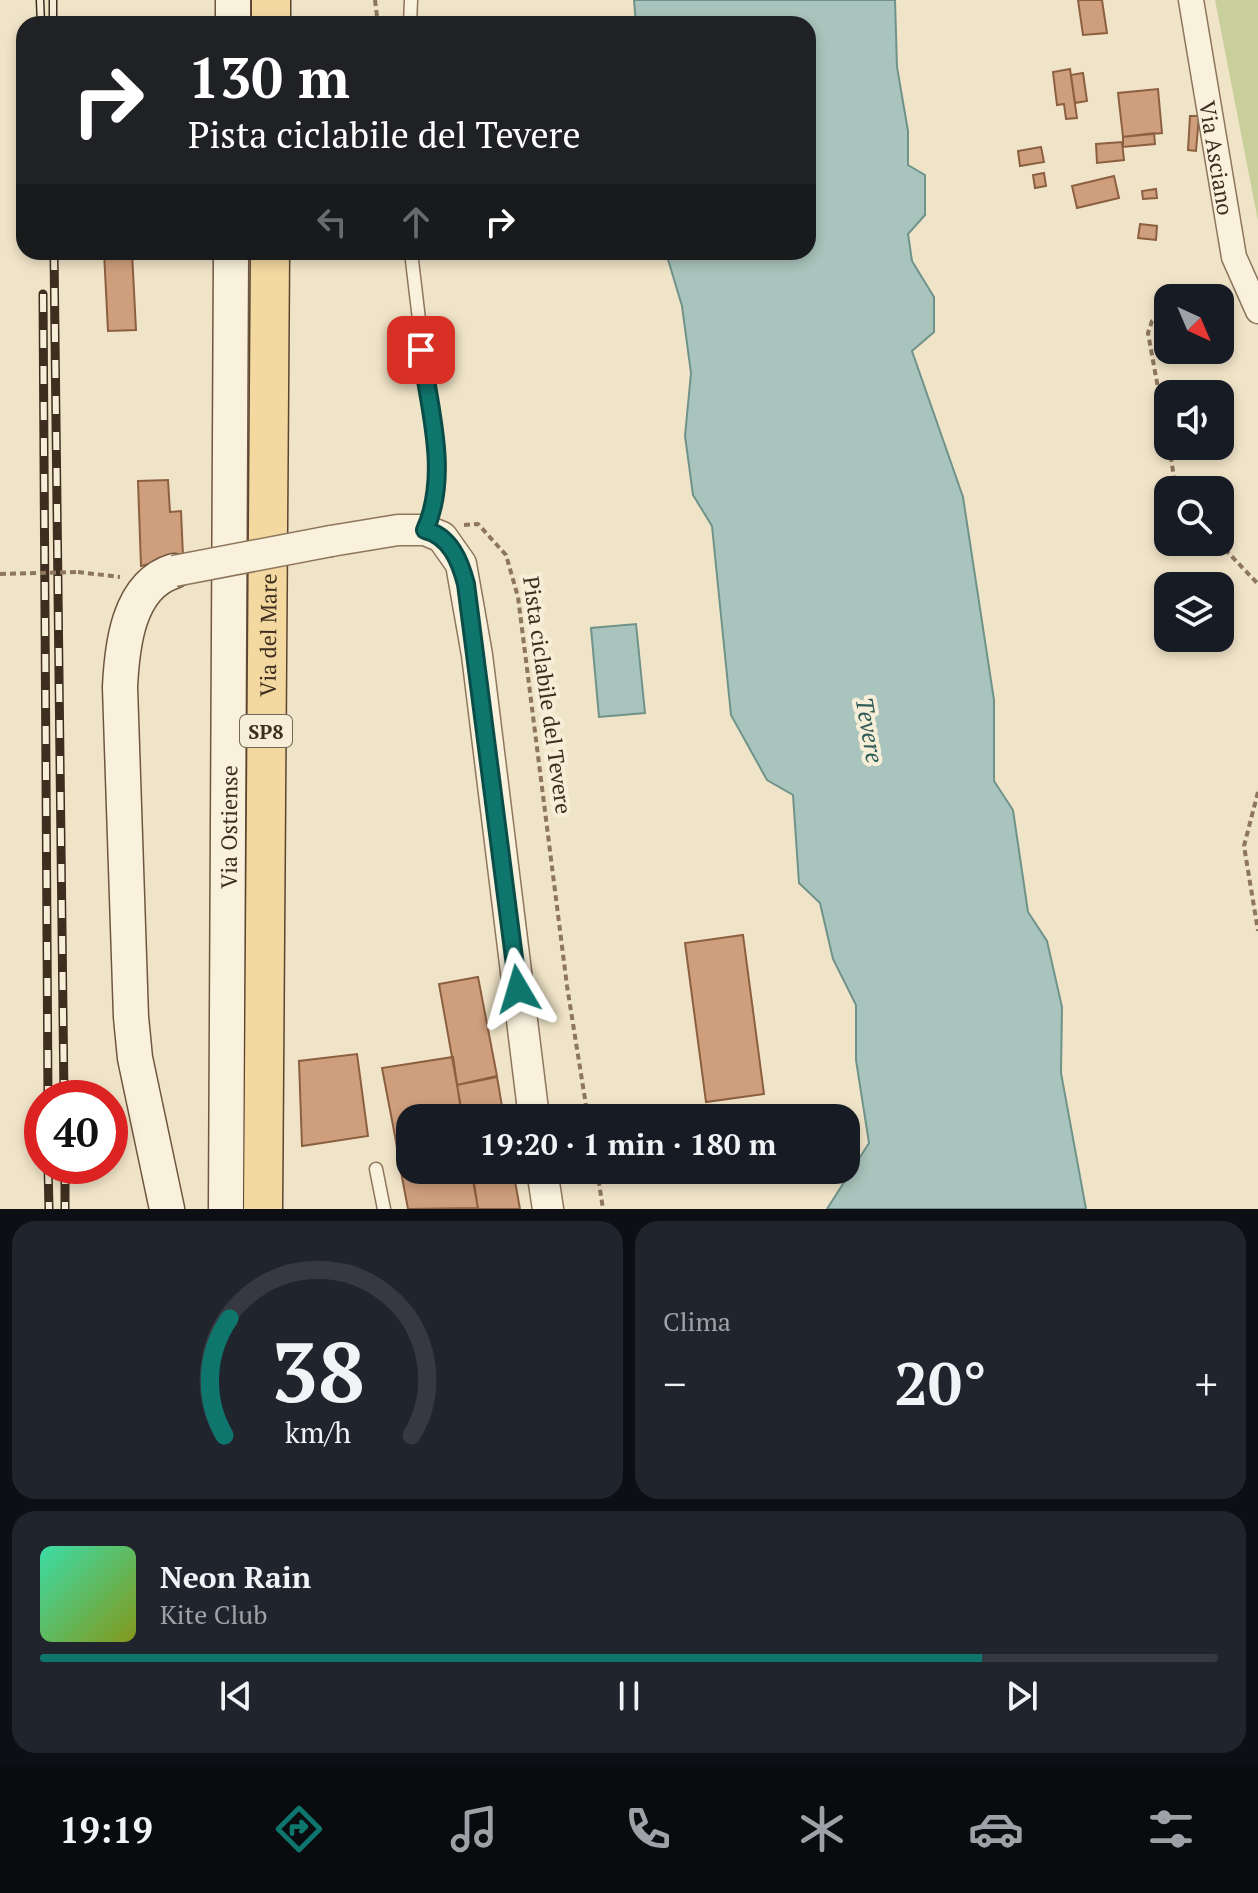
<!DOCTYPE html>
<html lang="it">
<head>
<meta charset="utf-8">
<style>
  :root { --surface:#171b24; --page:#20242c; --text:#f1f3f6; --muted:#9ea1a6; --line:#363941; --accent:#0f766e }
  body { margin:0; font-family:"PT Serif",serif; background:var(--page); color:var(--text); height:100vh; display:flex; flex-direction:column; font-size:30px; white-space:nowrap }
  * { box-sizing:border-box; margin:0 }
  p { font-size:26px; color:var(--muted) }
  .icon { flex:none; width:44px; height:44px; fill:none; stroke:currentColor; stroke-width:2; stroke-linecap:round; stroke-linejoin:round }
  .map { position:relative; height:1209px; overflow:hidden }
  .side { display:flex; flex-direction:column; gap:12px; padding:12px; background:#0d0f14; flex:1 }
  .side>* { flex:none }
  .guide { position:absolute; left:16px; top:16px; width:800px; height:244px; border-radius:24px; box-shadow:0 4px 12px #0003; background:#202124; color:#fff; overflow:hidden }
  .needle { width:52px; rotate:136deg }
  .fabs { position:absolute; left:1154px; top:284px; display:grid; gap:16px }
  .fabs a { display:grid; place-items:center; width:80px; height:80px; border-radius:16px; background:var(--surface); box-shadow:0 4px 12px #0003; font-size:40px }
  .speed { position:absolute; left:24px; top:1080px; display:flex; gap:16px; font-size:40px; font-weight:700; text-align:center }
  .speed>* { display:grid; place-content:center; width:104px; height:104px; border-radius:50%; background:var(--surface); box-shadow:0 4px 12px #0003; line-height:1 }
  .speed .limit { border:12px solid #d22; background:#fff; color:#111 }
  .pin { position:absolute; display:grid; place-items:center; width:68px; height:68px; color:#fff; margin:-34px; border-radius:16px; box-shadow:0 4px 12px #0006 }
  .me { position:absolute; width:88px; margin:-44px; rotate:353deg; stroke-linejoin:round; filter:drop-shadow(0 0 6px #0008) }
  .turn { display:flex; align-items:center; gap:28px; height:168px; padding:0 40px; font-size:36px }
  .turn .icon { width:104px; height:104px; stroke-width:2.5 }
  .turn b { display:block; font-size:56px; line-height:68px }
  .lanes { display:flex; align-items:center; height:76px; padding:0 40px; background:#0003; justify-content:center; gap:40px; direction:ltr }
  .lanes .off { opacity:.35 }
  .big { font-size:60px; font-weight:700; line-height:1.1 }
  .side .tile { flex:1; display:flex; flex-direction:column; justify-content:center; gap:12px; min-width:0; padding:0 28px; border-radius:24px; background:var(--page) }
  .side .dial { align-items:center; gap:0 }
  .dial svg { height:208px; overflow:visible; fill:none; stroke:var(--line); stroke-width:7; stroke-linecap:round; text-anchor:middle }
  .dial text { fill:var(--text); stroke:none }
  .song { display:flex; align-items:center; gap:24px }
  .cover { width:96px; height:96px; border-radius:12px; background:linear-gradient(135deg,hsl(160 70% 55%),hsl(70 70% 35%)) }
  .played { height:8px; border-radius:4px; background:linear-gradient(90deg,var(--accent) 80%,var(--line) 80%) }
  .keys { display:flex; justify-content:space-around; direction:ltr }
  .heat { display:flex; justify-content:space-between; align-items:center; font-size:44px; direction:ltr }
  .side .tiles { flex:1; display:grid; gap:12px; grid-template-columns:1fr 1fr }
  .tile:last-child { grid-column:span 2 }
  .trip { position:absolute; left:396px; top:1104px; width:464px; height:80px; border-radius:24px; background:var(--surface); box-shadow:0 4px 12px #0003; font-weight:700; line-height:80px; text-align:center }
  .dock { display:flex; height:128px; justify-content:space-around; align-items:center; background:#090b0e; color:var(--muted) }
  .dock .icon { width:56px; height:56px }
  .dock .selected { color:var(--accent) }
  .dock b { font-size:36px; color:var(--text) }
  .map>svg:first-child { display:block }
</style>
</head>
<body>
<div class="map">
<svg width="1258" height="1209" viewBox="0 0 1258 1209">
  <rect width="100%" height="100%" fill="#f0e4c8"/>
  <path fill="#c9cf9b" d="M1215 0H1258V221Z"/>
  <path fill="#a9c4bc" stroke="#6f938a" stroke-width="2" d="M634 0H895L897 67 908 131V165L925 175V215L908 234 912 261 934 297V332L912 351 963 497 994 700V781L1013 810 1028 912 1047 941 1062 1007 1061 1073 1086 1209H827L869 1143 856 1060V1005L833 959 820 903 799 883 793 795 767 780 731 715 712 526 693 495 685 436 691 373 682 306 667 256 668 252H808V24H636Z
    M636 624 645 713 599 717 591 628Z"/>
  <path fill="#cf9f7d" stroke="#8d5f41" stroke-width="2" d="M1078 0H1102L1107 33 1083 35Z
    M1070 69 1077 118 1066 119 1064 104 1057 105 1053 72Z
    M1083 73 1087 101 1075 103 1071 75Z
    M1158 89 1162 133 1123 137 1118 93Z
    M1190 116H1199L1196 151 1188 150Z
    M1154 133 1155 144 1123 147V137Z
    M1122 142 1124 160 1097 163 1096 144Z
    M1041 147 1044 162 1020 166 1018 151Z
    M1044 173 1046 186 1035 188 1033 175Z
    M1114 176 1119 198 1077 208 1072 186Z
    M1156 189 1157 198 1143 199 1142 191Z
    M1140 224 1157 226 1156 240 1138 238Z
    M104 252H132L136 330 108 331Z
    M168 480 170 512 181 511 183 556 141 566 138 481Z
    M743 935 764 1094 706 1102 685 943Z
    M478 977 497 1076 457 1085 439 984Z
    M357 1054 368 1136 302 1146 299 1061Z
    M453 1057 462 1118H410V1133L395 1136 382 1068Z
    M497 1077 504 1118H463L457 1085Z
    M410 1133V1170H443L402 1177 395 1136Z
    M443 1170H471L478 1208 408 1209 402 1177Z
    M472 1170H513L520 1209H478Z"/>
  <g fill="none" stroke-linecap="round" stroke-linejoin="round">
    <defs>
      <path id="service" d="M410 24 411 0
        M411 252 436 463 435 500 425 530
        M376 1169 384 1209"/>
      <g id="minor">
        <path id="s1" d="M1191 0 1234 257 1258 311"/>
      </g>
      <path id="tertiary" d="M331 541 398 530H425L442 537 461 564 477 655 534 1118
        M542 1170 548 1209"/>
      <g id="secondary">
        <path d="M233 24V0"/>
        <path d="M167 1209 135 1058 131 1017 120 687C122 646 128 585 174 571"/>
        <path id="s2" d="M226 1209 231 252"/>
      </g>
      <g id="primary">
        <path d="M271 24V0"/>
        <path id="s3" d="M263 1209 270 252"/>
      </g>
    </defs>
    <use href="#service" stroke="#8d765c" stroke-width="15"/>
    <use href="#minor" stroke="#8d765c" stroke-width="27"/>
    <use href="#tertiary" stroke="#8d765c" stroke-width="33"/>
    <use href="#secondary" stroke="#6f573f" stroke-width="37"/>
    <use href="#primary" stroke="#5b4430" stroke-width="41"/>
    <path stroke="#8d765c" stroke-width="4" stroke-dasharray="6 4" stroke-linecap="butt" d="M375 0 378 24
      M1193 298 1205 294 1226 298
      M1168 308 1152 321 1148 333 1168 443
      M1169 446 1176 490
      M464 525 478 524 506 555 518 597 567 986 588 1118
      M1218 542 1258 584
      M78 572 120 577
      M1258 792 1244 846 1258 931
      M597 1170 603 1209"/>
    <use href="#service" stroke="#faf1dc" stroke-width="12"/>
    <use href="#minor" stroke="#faf1dc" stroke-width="24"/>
    <use href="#tertiary" stroke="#faf1dc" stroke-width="30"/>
    <use href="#secondary" stroke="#faf1dc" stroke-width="34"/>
    <use href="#primary" stroke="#f3d9a0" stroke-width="38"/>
    <defs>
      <path id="rail" d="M40 0 41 24
        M53 0V24
        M54 252 64 1098
        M43 294 48 1098
        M48 1166 49 1209
        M65 1166V1209"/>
    </defs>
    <use href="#rail" stroke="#3d2e20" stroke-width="9"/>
    <use href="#rail" stroke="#f7eed8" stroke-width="6" stroke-dasharray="18" stroke-linecap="butt"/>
    <defs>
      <path id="tertiary-bridge" d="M174 571 331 541"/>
    </defs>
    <use href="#tertiary-bridge" stroke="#8d765c" stroke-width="33" stroke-linecap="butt"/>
    <path stroke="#8d765c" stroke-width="4" stroke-dasharray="6 4" stroke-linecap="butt" d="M0 574 78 572"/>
    <use href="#tertiary-bridge" stroke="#faf1dc" stroke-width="30"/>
  </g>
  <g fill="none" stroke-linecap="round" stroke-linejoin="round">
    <defs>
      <path id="route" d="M421 350C429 407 450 475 425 530 450 536 460 561 466 584L518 989"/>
    </defs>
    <use href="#route" stroke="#0a4d48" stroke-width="20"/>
    <use href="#route" stroke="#0f766e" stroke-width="14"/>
  </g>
  <g text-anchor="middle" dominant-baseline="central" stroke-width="8" stroke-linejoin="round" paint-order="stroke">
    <rect fill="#f7eed8" stroke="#756857" stroke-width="2" x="240" y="715" width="52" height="32" rx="6"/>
    <g font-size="20" font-weight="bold" fill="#3d2e20">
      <text x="266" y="731">SP8</text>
    </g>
    <g font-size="22" fill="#3d2e20" stroke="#f7eed8">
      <text stroke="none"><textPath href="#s1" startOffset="160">Via Asciano</textPath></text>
      <text stroke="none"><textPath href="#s3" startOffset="574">Via del Mare</textPath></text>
      <text transform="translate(548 695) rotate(82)">Pista ciclabile del Tevere</text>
      <text stroke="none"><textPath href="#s2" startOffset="382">Via Ostiense</textPath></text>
    </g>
    <g font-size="24" font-style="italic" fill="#2f5d5a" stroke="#f7eed8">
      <text transform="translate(870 730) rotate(80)">Tevere</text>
    </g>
  </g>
</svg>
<div class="fabs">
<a><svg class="needle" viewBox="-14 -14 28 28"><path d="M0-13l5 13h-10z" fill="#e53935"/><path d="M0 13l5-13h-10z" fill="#9ea1a6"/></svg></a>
<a><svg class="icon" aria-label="sound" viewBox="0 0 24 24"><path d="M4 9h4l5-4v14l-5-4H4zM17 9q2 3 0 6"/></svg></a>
<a><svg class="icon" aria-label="search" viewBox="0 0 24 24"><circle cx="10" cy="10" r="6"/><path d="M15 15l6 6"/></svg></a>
<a><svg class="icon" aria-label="layers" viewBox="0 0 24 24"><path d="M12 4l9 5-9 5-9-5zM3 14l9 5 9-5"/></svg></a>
</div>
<div class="speed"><div class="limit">40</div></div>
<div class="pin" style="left:421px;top:350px;background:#d93025"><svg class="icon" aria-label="arrive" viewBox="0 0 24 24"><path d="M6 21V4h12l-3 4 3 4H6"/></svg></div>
<svg class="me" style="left:518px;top:989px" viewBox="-20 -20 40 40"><path d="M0-17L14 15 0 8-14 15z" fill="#0f766e" stroke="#fff" stroke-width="4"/></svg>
<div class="trip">19:20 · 1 min · 180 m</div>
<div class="guide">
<div class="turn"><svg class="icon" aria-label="right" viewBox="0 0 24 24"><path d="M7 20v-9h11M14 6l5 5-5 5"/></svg><div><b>130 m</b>Pista ciclabile del Tevere</div></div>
<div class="lanes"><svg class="icon off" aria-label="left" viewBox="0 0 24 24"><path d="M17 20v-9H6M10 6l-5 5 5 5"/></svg><svg class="icon off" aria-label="ahead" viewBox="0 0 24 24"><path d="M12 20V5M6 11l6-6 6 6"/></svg><svg class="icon" aria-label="right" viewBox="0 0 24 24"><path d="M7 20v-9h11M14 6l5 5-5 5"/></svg></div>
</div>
</div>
<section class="side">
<div class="tiles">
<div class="tile dial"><svg viewBox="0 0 100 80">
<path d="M14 69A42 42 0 1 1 86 69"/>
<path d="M14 69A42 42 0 0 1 16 24" stroke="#0f766e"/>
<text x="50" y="56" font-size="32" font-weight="700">38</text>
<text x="50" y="72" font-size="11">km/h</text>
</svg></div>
<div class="tile"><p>Clima</p>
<div class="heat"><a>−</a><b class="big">20°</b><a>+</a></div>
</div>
<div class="tile">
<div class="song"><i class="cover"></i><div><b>Neon Rain</b><p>Kite Club</p></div></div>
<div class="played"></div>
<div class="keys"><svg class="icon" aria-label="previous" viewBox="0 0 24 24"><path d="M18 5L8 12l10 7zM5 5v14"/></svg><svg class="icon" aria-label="pause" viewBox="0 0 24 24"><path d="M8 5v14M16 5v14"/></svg><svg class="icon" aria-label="next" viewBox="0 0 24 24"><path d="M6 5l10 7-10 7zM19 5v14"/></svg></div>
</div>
</div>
</section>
<nav class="dock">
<b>19:19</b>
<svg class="icon selected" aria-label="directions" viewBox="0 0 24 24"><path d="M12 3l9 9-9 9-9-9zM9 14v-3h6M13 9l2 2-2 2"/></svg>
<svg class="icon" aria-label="music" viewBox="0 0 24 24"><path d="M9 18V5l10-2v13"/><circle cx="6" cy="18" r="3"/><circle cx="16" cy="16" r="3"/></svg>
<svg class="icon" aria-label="phone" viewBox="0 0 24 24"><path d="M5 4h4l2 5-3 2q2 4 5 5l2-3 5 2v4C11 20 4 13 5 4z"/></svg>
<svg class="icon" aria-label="climate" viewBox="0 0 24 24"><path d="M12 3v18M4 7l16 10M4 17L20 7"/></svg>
<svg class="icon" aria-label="car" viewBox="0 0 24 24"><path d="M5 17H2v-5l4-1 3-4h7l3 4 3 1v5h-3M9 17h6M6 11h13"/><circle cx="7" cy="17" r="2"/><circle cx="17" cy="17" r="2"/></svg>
<svg class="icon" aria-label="filters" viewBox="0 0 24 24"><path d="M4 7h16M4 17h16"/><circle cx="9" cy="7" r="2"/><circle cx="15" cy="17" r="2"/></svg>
</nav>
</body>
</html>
